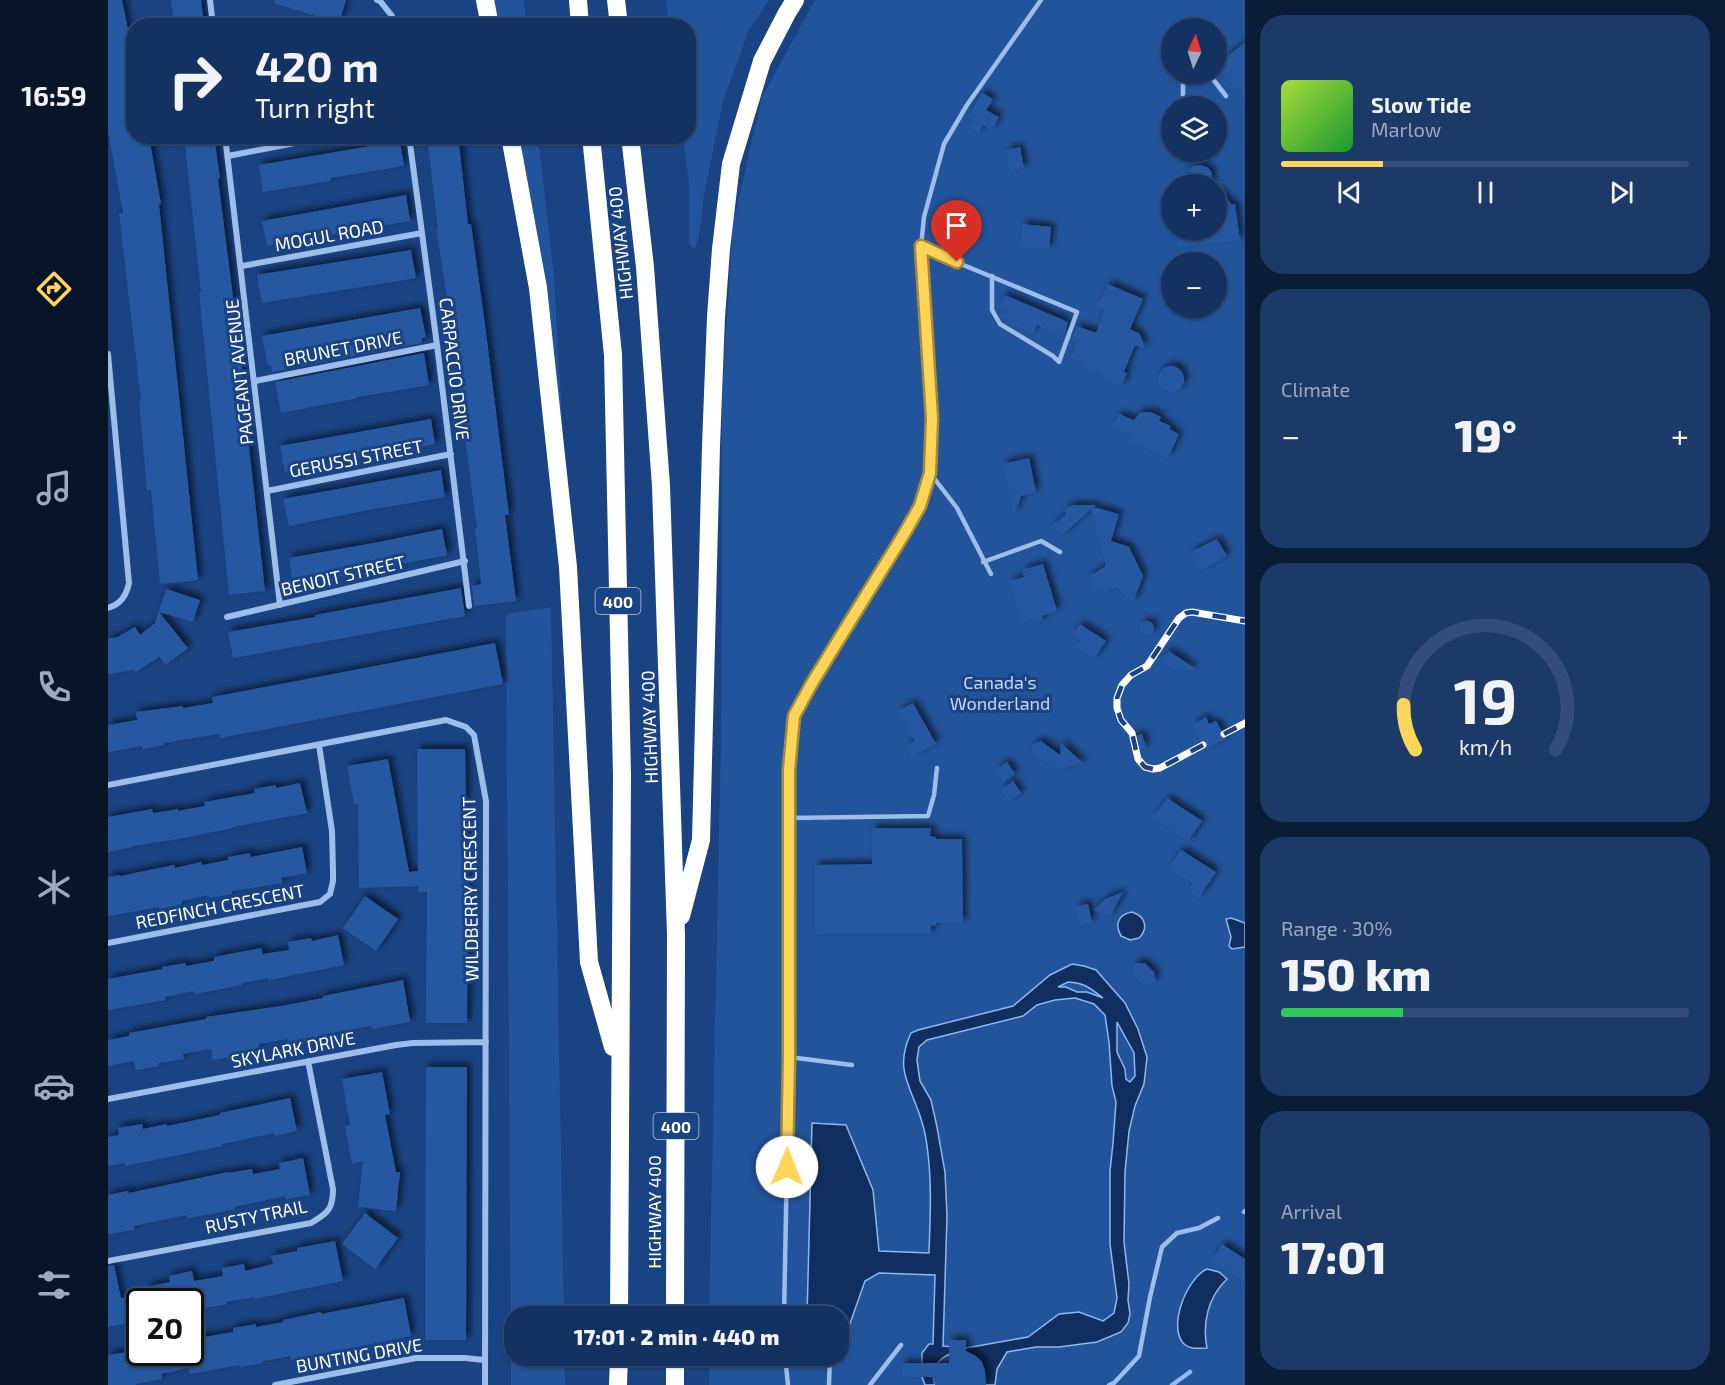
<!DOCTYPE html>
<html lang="en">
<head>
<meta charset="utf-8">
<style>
  :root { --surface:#133262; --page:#1c3a68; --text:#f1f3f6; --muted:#9daabe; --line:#324d77; --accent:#fed558 }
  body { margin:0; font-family:"Exo 2",sans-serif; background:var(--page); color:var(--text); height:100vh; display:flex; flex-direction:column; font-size:22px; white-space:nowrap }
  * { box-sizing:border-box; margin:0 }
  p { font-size:20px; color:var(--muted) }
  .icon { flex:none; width:33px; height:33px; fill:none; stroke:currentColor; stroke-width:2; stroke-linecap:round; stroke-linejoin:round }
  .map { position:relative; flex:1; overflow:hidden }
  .details { display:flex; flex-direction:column; gap:15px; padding:15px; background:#0a1c36; width:480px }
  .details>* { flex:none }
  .guide { position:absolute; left:18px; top:18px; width:570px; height:126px; border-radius:24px; box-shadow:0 2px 4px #0004,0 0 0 2px var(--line); background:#133262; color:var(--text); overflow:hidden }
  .needle { width:39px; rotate:4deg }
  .fabs { position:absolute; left:1053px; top:18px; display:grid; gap:12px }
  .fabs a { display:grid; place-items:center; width:66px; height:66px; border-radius:50%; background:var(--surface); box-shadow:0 2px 4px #0004,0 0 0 2px var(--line); font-size:30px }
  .speed { position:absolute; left:18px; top:1288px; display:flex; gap:12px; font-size:30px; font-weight:700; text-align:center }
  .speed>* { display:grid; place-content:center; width:78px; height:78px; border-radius:50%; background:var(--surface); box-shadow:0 2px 4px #0004,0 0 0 2px var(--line); line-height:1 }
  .speed .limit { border:3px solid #111; border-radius:9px; background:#fff; color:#111 }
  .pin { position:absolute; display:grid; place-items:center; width:51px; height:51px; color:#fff; margin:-62px -26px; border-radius:50% 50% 50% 0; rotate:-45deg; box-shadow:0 0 6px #0007 }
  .pin .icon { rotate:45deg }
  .me { position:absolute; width:66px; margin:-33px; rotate:1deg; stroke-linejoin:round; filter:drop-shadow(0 0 4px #0008) }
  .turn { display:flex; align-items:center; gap:21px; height:126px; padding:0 30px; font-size:27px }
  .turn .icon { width:78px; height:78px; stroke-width:2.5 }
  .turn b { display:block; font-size:42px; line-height:51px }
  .big { font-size:45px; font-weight:800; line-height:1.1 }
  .details .tile { flex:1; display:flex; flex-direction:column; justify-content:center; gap:9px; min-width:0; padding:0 21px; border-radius:24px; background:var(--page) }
  .details .dial { align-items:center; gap:0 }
  .dial svg { height:156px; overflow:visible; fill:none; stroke:var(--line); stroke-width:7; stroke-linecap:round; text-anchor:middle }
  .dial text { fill:var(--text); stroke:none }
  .song { display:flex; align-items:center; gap:18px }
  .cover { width:72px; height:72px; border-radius:9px; background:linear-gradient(135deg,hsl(80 70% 55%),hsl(130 70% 35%)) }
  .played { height:6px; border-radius:3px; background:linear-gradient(90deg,var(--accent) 25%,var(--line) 25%) }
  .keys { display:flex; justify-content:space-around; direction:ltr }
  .heat { display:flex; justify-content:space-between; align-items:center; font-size:33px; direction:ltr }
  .charge { height:9px; border-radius:4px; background:linear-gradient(90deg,#34c759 30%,var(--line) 0) }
  .trip { position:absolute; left:396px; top:1306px; width:345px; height:60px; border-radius:24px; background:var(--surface); box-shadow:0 2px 4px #0004,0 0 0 2px var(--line); font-weight:800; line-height:60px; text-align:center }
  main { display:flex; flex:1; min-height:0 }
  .menu { display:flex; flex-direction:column; width:108px; justify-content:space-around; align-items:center; background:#081427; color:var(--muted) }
  .menu .icon { width:42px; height:42px }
  .menu .current { color:var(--accent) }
  .menu b { font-size:27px; color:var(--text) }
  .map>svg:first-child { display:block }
</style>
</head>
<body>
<main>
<nav class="menu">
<b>16:59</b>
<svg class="icon current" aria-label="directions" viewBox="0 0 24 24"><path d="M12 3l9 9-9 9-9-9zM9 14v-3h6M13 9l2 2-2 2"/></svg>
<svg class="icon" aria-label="music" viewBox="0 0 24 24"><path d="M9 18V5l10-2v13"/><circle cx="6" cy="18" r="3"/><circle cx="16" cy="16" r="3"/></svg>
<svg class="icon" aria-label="phone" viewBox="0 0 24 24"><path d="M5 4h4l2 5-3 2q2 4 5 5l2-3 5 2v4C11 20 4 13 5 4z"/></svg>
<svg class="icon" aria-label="climate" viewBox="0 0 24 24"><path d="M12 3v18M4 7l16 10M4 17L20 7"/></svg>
<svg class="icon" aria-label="car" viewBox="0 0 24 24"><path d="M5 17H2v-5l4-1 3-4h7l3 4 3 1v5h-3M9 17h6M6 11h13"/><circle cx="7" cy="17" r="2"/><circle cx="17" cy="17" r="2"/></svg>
<svg class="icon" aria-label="filters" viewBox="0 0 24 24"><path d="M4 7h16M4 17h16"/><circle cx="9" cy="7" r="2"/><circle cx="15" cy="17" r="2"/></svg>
</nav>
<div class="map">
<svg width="1137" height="1385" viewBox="0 0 1137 1385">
  <defs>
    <filter id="shadow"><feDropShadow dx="4" dy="-4" stdDeviation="3" flood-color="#0009"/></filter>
  </defs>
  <rect width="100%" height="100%" fill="#194382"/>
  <path fill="#22549b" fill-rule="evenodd" d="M386 0H416L418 25H390Z
    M558 0H661L641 30 615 101 596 195 592 232 587 249 581 244V184L575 137 580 136V26L561 25Z
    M707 0H1137V1385H601V1356H730V1317H601L613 739 614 394 625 224 654 97ZM1064 28H1108V74H1064ZM1064 106H1108V152H1064ZM1064 184H1108V230H1064ZM1064 262H1108V308H1064Z
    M408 137H430L446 276 455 435Z
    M443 607 456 1317H406V1356H456L457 1385H403L398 614Z"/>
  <path fill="#102f60" stroke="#90b8ee" stroke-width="1.5" fill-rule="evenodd" d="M1024 912C1037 916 1041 928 1031 938L1022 940 1013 936C1006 924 1011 914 1024 912Z
    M1123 918 1137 923V947L1124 949 1121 946 1123 937 1118 919Z
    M964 964 976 966 988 970 1017 1003 1030 1029 1039 1057 1036 1084 1027 1106 1021 1131 1017 1172 1016 1242 1021 1284 1020 1300 1022 1314 1020 1323 1013 1332 989 1342 951 1347H928L899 1352 889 1369 887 1385H876L850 1351C833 1356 822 1365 827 1385H817L814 1377V1353L821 1344H825L827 1275 771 1273 757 1281 734 1346H731L730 1317H699L704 1123 738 1125 765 1190 771 1251 821 1253C822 1220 824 1187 820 1154 819 1144 817 1132 814 1122 804 1087 785 1071 803 1033L810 1030 905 1006 942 975ZM960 982C977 983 982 988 995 998L979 992H969L958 987H950ZM967 998 986 1004 997 1015 1001 1042 1004 1086 1008 1102 1005 1143 1002 1171V1244L1009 1298 1006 1313 995 1321 971 1312 951 1314 920 1337 858 1348 835 1346 839 1216 837 1172 829 1127 823 1100 812 1081 809 1060 811 1047 819 1040 915 1016 929 1005 947 1000ZM1009 1022 1026 1053 1027 1076 1022 1082 1018 1079 1017 1069 1009 1052Z
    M1099 1269 1111 1272 1119 1279C1100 1297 1094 1323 1099 1348 1091 1348 1082 1350 1076 1344 1059 1327 1079 1278 1099 1269Z"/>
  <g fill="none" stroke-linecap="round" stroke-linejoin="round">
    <path stroke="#90b8ee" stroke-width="4.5" d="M1064 1385 1082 1372"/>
  </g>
  <path fill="#2859a1" filter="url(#shadow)" d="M0 0H14L26 59V136H41L53 204H51L90 580 52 584 43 490H39L31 401H33L11 213H15L0 131Z
    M63 0H93L96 26H66Z
    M167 0H238L231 23 166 3Z
    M1137 42V99L1108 66Z
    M874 93 885 99 878 110 891 117 884 130 875 125 871 133 861 127 865 120 860 117Z
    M76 136H106L112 178 110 179 136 383H134L157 591 121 595 91 292H93Z
    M319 136H350L360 224H363L376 317 401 515H397L408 601 366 606 364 586 373 584 367 528H369L354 416H353L343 322 328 229H330Z
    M292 141 296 166 223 178V181L155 192 151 165Z
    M912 147 916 168 902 171 898 150Z
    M1091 165 1099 167 1103 171 1105 184H1081L1079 177 1081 171 1085 166Z
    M1108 187 1123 204H1127L1132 240 1071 247 1069 230H1108Z
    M298 195 302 221 159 246 154 221Z
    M914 224 943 227 941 249 913 247Z
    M303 250 308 278 154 303 149 275Z
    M1000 284 1035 299 1022 329 1032 334 1037 349 1027 345 1016 372 1019 373 1013 387 991 378 993 374 974 366 975 362 963 357 969 342 964 340 969 326 988 333 997 309 990 306Z
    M897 295 960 322 956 336 929 325 925 333 904 324 905 322 897 318 900 312 891 308Z
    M312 308 318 337 314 338V343L164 372 163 366H160L154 336Z
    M316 353 321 385 249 397 250 398 173 413 167 382Z
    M1050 379a13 13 0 1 1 26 0a13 13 0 1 1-26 0Z
    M1033 412H1043L1053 417 1051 421 1063 426 1061 429 1071 434 1060 458 1021 441 1024 436 1005 427 1011 414 1026 420Z
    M323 419 327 444 177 472 172 446Z
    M921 458 928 492 913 496 906 515 895 464Z
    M333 470 337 497 266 509 181 526 175 499Z
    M965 505H988L985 507 1011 514 1003 541 1021 547 1035 576 1025 603 1009 587 995 593 993 589 987 591 980 577 998 566 983 509 953 536 944 526 958 514 956 510Z
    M334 529 339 555 268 569 269 570 185 584 181 558 271 542Z
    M1109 539 1119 556 1093 570 1083 552Z
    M935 564 949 611 934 616 935 620 924 624 923 619 914 622 902 581 916 577 914 570Z
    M353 588 357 616 125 658 120 632 207 617V615Z
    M58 589 92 600 85 622 51 612 80 648 58 665 52 657 27 672 26 670 0 674V639L10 637 27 627 32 635 47 623Z
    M1032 628a7 7 0 1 1 14 0a7 7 0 1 1-14 0Z
    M972 624 998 641 986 659 968 647 972 640 965 635Z
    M387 643 395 684 112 738 111 734 56 743V745L35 749 34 746 0 752V725L29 720 28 712 75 706V708L105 703 104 697Z
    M1061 651 1088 669 1069 671 1053 660Z
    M805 703 828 744 804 756 799 746 807 741 790 711Z
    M1098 717 1101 724 1108 721 1118 738 1097 750 1086 729V724Z
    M1034 734 1038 747 1024 751 1020 738Z
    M933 741 952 755 953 743 975 763 949 770 924 752 925 744Z
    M309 749H357L360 899 359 1023H318L319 892H310V886L251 888 250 804H246L239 766 280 759 301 872 310 871Z
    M899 762 907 774 895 782 888 770Z
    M905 781 913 793 902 801 893 790Z
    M192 783 199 813 125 827V828L75 838 25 846V847L0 852V817L44 809 45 813 70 809V811L97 806 96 802 147 793 146 789 168 785V788Z
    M1059 798 1094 821 1080 841 1045 818Z
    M764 828H823L822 836 828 837V839H854L855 923H828V925L823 926V934H707V865L764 864Z
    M194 847 199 873 173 878 174 883 124 891V894L101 898V895L74 901V904L51 909V907L0 916V877L12 875V876L66 865 67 868 93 862 94 865 120 860V857L142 853 143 857Z
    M1073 850 1108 872 1091 898 1080 891 1085 883 1061 868Z
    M1015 892 1002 917 986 910 997 899Z
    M257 896 290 919 268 951 235 928Z
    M980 904 984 923 971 925 968 906Z
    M230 935 236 965 161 980V978L134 983V985L87 994 86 991 57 997 58 1000 0 1010V979L54 969V967L78 963V966L106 961V957L153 948 155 954 181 950 180 942 203 938 204 941Z
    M1026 963H1037L1046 972 1048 982 1035 984 1025 976Z
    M295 980 302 1022 264 1029 263 1026 218 1034 219 1037 181 1044 180 1039 151 1044 152 1048 128 1052V1056L105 1060 103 1049 75 1054 76 1059 51 1063V1066L28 1070 26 1061 0 1066V1040L21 1036V1033L98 1019V1017L173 1006 215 998V996Z
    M318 1067H359L358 1340H317Z
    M274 1072 282 1114 277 1115 288 1172H292L288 1211 250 1207 255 1161 244 1164 237 1126 242 1125 234 1079Z
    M182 1098 189 1131 166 1136V1133L115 1144V1146L17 1166V1163L0 1166V1137L11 1135 10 1128 34 1124 35 1129 59 1124V1126L112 1115V1113Z
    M195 1158 202 1195 178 1199 177 1196 126 1207 127 1209 105 1214 79 1218V1215L26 1226 27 1230 0 1234V1195L20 1191 21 1193 120 1172V1173L144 1169 145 1174 172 1169 171 1163Z
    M257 1213 290 1238 267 1269 234 1244Z
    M227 1241 235 1281 146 1299V1297L118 1302 119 1304 82 1311V1302H40L38 1287 62 1282 61 1276 84 1271 86 1281 115 1276 114 1268 136 1264 137 1271 165 1264 163 1256 189 1251V1248Z
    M1114 1244 1137 1259V1282L1104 1260Z
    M6 1265 13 1298 32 1295V1321L0 1327V1266Z
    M296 1298 303 1336 183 1360V1356L155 1361V1363L132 1367V1365L82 1374 80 1368 53 1374 54 1379 28 1384V1385H0V1355L32 1350V1353H82V1338L97 1335V1337L125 1332V1328L148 1324V1327L176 1322 175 1320 213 1312V1314Z
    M841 1340H858V1351L868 1356 874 1362 877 1370 878 1385H827L825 1377H794V1363H841Z"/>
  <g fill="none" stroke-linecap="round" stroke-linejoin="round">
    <path stroke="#9dbdeb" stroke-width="4.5" d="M1101 74 1118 96
      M1075 95V84L1081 74
      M813 246 831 255 969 312 951 362 945 356 892 324 884 310V276
      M822 473 849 508 883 574
      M875 562 933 541 952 552
      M681 818 820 816 826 795 829 768
      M681 1057 744 1065
      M1136 1212 1137 1211
      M676 1317 681 1057V770L686 716 704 683 757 598 812 505 822 473 824 418 813 246 816 217 836 144 859 105 933 0
      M677 1356 680 1385
      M721 1385 722 1356
      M762 1385 793 1345
      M1001 1385 1006 1383 1031 1356 1042 1297 1054 1247 1069 1233 1091 1228 1110 1218"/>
    <path stroke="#9dbdeb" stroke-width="6" d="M102 0 105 26
      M269 0 272 1 284 16 287 26
      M117 136 172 605
      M301 136 329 345 361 606
      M120 156 223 136
      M134 266 314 233
      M0 354 21 583C18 596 13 604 0 608
      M147 381 329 345
      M159 491 343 454
      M119 617 357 561
      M0 785 338 720 358 727 366 735 378 801 377 1385
      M0 943 212 902 222 894 225 881V871L224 831 211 745
      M0 1099 288 1045 305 1043 378 1042
      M0 1261 203 1223C220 1213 225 1209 225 1189L200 1061
      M167 1385 308 1358H357L376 1360"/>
    <path stroke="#fff" stroke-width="18" d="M377 0 382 26
      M470 0 472 26
      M508 0 511 26
      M402 136 430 288 460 567 481 962 505 1047
      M483 136 505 355 514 776 511 1317
      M522 136 537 267 553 486 568 935 567 1317
      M573 916 593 840 603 446 608 317 613 249 623 164 654 61 679 13 687 0
      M510 1385 511 1356
      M567 1385V1356"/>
    <defs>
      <path id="rail" d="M1116 734 1137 723
        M1095 745 1052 768 1045 769 1037 767 1030 759 1024 733 1013 720 1009 708V698L1014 685 1023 675 1039 666 1071 618 1078 613 1084 612 1137 621"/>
    </defs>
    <use href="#rail" stroke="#fff" stroke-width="7"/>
    <use href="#rail" stroke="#194382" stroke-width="4.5" stroke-dasharray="14" stroke-linecap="butt"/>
  </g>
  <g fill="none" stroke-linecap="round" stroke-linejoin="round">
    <defs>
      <path id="route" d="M679 1167 681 1057V770L686 716 704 683 796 534 812 506 822 473 824 418 813 246 849 262"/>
    </defs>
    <use href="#route" stroke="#a58a39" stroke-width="15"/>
    <use href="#route" stroke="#fed558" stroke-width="10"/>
  </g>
  <g text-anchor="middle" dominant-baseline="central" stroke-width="6" stroke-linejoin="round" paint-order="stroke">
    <g fill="#194382" stroke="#bac7da" stroke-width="1.5">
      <rect x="487.5" y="588" width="45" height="26" rx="4.5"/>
      <rect x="545.5" y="1113" width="45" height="26" rx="4.5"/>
    </g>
    <g font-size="16" font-weight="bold" fill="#fff">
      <text x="510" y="601">400</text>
      <text x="568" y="1126">400</text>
    </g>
    <g font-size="18" fill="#fff" stroke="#194382">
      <text transform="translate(221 235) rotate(-10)">MOGUL ROAD</text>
      <text transform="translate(512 243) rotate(-96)">HIGHWAY 400</text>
      <text transform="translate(235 348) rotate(-11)">BRUNET DRIVE</text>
      <text transform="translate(347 369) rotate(83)">CARPACCIO DRIVE</text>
      <text transform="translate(131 372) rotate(-96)">PAGEANT AVENUE</text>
      <text transform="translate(248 458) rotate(-11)">GERUSSI STREET</text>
      <text transform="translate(235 575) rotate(-13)">BENOIT STREET</text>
      <text transform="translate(541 727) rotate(-92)">HIGHWAY 400</text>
      <text transform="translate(362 889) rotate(-91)">WILDBERRY CRESCENT</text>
      <text transform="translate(112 906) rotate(-11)">REDFINCH CRESCENT</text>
      <text transform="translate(185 1049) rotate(-11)">SKYLARK DRIVE</text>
      <text transform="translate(546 1212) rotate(-90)">HIGHWAY 400</text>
      <text transform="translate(148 1216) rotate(-12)">RUSTY TRAIL</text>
      <text transform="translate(251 1355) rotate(-10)">BUNTING DRIVE</text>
    </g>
    <g font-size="18" fill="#c2d9f8" stroke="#194382">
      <text x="892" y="682">Canada's<tspan x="892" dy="21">Wonderland</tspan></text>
    </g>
  </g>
</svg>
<div class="fabs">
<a><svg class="needle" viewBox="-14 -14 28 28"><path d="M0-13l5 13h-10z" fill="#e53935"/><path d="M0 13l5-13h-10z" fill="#9daabe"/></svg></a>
<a><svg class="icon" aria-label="layers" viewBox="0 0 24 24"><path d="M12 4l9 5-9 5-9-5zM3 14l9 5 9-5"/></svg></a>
<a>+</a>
<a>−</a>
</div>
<div class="speed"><div class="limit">20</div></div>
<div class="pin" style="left:849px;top:262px;background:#d93025"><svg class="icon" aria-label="arrive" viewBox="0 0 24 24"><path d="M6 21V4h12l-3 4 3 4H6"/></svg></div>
<svg class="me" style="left:679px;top:1167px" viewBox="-20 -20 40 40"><circle r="19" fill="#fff"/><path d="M0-13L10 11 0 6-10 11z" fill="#fed558"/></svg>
<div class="trip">17:01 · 2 min · 440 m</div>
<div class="guide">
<div class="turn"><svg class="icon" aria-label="right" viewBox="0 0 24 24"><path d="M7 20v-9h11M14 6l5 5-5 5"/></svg><div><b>420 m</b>Turn right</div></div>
</div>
</div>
<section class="details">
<div class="tile">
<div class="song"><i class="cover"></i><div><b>Slow Tide</b><p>Marlow</p></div></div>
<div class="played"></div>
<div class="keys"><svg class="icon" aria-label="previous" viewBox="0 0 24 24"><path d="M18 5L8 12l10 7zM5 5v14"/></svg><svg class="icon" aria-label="pause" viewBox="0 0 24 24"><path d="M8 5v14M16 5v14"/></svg><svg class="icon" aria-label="next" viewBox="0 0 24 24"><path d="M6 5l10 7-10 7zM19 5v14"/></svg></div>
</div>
<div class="tile"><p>Climate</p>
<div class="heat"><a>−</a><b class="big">19°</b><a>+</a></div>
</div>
<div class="tile dial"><svg viewBox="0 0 100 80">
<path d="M14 69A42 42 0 1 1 86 69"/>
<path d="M14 69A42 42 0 0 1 8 46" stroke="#fed558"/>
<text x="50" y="56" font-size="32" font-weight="700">19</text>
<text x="50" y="72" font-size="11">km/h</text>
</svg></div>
<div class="tile"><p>Range · 30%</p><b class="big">150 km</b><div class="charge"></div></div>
<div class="tile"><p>Arrival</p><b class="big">17:01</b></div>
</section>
</main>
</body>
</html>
